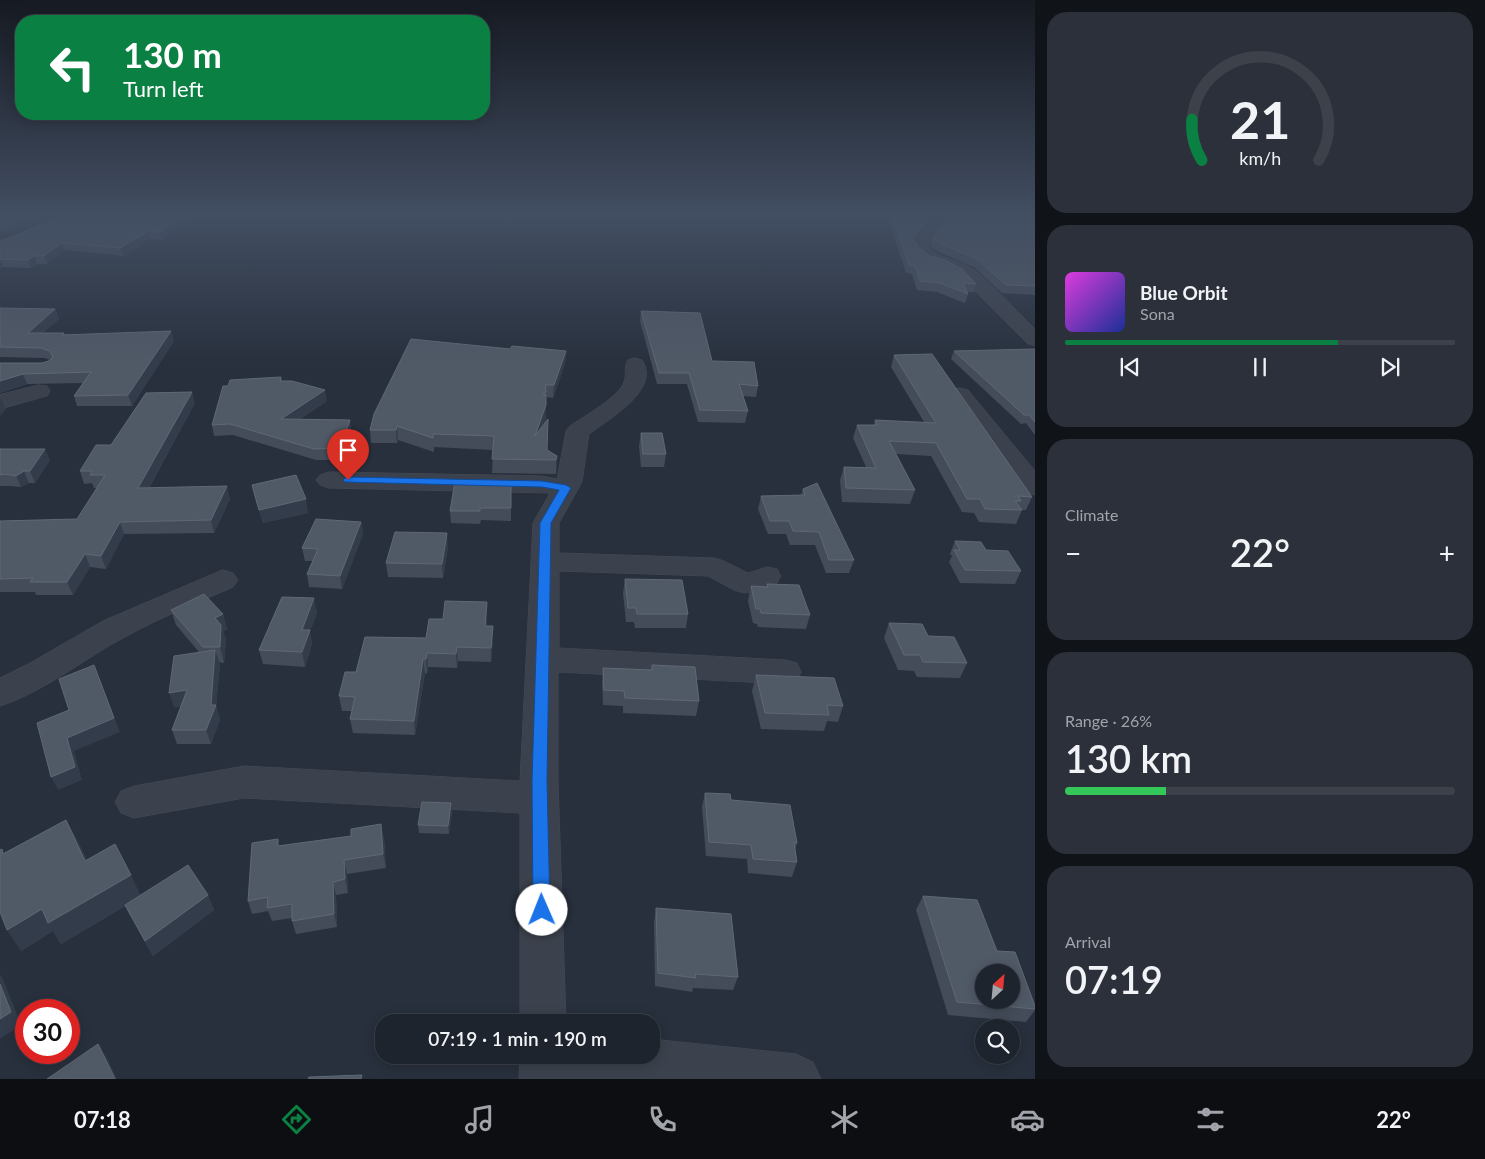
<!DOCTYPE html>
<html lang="en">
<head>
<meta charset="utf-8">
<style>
  :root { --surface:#1e242e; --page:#2b303a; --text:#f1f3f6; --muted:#a1a4aa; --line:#3c414a; --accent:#0b8043 }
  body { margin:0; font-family:Lato,sans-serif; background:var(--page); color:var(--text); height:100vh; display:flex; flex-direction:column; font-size:19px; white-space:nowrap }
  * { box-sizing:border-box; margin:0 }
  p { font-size:16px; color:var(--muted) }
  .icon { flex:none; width:28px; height:28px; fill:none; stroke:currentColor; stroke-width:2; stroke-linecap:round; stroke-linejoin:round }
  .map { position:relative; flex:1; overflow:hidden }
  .details { display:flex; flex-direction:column; gap:12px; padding:12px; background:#101419; width:450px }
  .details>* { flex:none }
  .hud { position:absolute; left:15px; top:15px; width:475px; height:105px; border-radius:20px; box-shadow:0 2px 12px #0003,0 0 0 1px var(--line); background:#0b8043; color:#fff; overflow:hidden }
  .needle { width:32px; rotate:26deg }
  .tools { position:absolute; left:975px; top:964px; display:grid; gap:10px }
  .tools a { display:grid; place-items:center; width:45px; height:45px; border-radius:50%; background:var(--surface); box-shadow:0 2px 12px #0003,0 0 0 1px var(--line); font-size:25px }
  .speed { position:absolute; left:15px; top:999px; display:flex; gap:10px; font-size:25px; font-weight:700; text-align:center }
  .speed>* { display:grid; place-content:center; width:65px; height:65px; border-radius:50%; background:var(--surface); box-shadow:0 2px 12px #0003,0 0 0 1px var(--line); line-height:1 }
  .speed .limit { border:8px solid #d22; background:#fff; color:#111 }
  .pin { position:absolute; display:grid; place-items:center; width:42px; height:42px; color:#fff; margin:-51px -21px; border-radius:50% 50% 50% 0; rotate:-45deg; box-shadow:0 0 5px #0007 }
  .pin .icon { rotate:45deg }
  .me { position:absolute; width:55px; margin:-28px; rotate:359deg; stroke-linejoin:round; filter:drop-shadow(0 0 4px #0008) }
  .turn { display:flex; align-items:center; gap:18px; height:105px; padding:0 25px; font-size:22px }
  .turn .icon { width:65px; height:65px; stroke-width:2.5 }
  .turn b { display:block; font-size:35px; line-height:42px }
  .big { font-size:38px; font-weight:600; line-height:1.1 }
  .details .widget { flex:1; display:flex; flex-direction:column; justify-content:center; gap:8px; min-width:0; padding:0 18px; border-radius:20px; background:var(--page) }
  .details .dial { align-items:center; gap:0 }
  .dial svg { height:130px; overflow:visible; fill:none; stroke:var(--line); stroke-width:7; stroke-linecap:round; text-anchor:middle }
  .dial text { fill:var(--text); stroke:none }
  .song { display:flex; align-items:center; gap:15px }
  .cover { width:60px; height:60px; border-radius:8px; background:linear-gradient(135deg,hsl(300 70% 55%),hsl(230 70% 35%)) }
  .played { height:5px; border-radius:2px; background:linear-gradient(90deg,var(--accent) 70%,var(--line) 70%) }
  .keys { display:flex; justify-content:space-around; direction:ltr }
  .heat { display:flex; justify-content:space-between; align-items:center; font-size:28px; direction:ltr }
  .charge { height:8px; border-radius:4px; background:linear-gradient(90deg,#34c759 26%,var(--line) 0) }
  .trip { position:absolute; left:375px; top:1014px; width:285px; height:50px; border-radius:20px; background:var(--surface); box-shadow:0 2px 12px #0003,0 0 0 1px var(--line); font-weight:600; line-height:50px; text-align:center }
  .menu { display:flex; height:80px; justify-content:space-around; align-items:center; background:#0c0e12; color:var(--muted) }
  .menu .icon { width:35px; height:35px }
  .menu .selected { color:var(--accent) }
  .menu b { font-size:22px; color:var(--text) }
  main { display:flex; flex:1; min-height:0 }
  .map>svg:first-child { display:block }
</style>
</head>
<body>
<main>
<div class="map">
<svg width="1035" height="1079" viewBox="0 0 1035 1079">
  <rect width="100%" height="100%" fill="#28303d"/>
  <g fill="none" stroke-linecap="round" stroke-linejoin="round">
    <defs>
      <path id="minor" d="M929 213H943L945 222 928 246C939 260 959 259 973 269 995 286 1015 310 1035 329V346L1028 344 960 276 943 267 929 263 918 255 912 246 931 222Z
        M635 358 642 360C662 389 608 420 589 434L582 482 559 523V553L714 558 724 561 748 573 767 567 777 569 781 576 777 583 769 589 744 593 734 590 708 576 559 571V648L785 660 797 663 801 672 797 681 785 684 558 672V781L566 1022H520V813L244 798 134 818 121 813 115 802 121 791 134 786 244 766 520 781 533 523 550 493 329 488 320 485 316 480 320 475 329 472 542 476 557 479 566 431 570 426C583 417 620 396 624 382 627 374 623 367 628 360Z
        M39 385 47 386 50 391 47 396 0 409V395Z
        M960 388 968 390 1035 471V495L1026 492 952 400 949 395 952 390Z
        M223 570 233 573 238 580 233 587C197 603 159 618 125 637 83 659 46 691 0 706V678L30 663 103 621Z
        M651 1039 796 1054 813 1062 821 1079H519L520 1055H651Z"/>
    </defs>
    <use href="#minor" stroke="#454b56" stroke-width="1"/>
    <use href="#minor" fill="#3c424d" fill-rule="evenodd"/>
  </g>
  <path fill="#444c5a" d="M162 213H182L178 215H185L187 223 162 240 151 239 123 256 65 250 47 264H37L31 268 3 267 0 269V241L155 215Z
    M867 213H931L929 222 914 242 919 248 930 256 976 284 974 292H967L968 294 965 303 937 292 917 290 912 274 906 273 887 215Z
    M944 213H1035V295L1002 293 974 267 939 252 930 246 933 238 946 218Z
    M0 308 55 309 59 319 43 333H64L65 335 174 341 132 406H77L74 396 83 383 27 384 0 393V363H42L49 361 50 360 45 358 0 357Z
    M641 311 712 361 758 386 756 397 742 396 748 411 745 423 698 422 687 384H657L640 321Z
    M510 349 566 351 565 364 553 398 546 397V419L544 425 547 450 557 456 556 474 492 473 493 450 434 447V452L398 440 397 443H371L370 430Z
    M1035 349V435L1026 423 1021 424 951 359 954 351Z
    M894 355 1032 497 1026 510H1022L1016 524 979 522 974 513 962 512 931 456 896 454 915 490 910 504 842 502 840 480 844 467H866L853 438 857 425H874L875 420 924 422 891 367Z
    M281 377 282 381 327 401 300 419 350 420 351 431 342 460H316L233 435 214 436 212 425 228 386Z
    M195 403 149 488 230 499 214 533 124 534 106 569 90 567 73 595H36L35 592H0V521L77 519 97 488H94L92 483 84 484 80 471 111 445Z
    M641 433 666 454 664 467H641L639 446Z
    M0 449 50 460 35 483H29L21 487 10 486H0Z
    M252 485 308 513 263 523 255 498Z
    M803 489 854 560 849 573H826L815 545H790L786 534H768L758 509 761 496 801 495Z
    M511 494V521L481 520 480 524 451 523 450 511Z
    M361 522 363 534 342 589 309 587 307 574 313 561H305L302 548Z
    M955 541 986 550 1021 571 1015 584 960 583 949 562 952 556 950 554Z
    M448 546 443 578 388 577 386 563Z
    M625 579 688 614 686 628H635L634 622H626L623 593Z
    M767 584 810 615 806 629 758 627 757 624 753 623 748 601 751 586 766 587Z
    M487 602V626L493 640 491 662 458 661 457 668 428 667 427 674 425 673 415 735 353 733 350 719 352 711H342L339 696 356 672 426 638 443 619Z
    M171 610 223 614 227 629 223 631 226 640 224 663 219 662 220 664 216 706 220 719 211 744H177L172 730 181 706 174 707 199 652 176 625Z
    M317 613 310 631 312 644 305 667 263 664 259 650Z
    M889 623 928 636 967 663 960 678 917 677 914 671 898 670 884 638Z
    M652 665 699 701 696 716 623 713V706L603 705 602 683 603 668 651 670Z
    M756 675 843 706 838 722 827 721 824 731 761 729 752 691Z
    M705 793 731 800 797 843 795 850 797 862 792 877 748 873 747 859 706 856 702 807Z
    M452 811 449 834 419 833 418 825Z
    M66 820 87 860 141 895H208L214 910 153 956 125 906 61 944 53 931 21 951 2 849 4 853Z
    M384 838 386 868 347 874 348 893 336 895 337 927 296 934 292 921V918L272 921 268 911 252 914 248 901 280 846Z
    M923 896 997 951 1035 1006V1010L1026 1022 948 1015 916 910Z
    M656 908 738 977 733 990 693 988 692 992 655 986 654 923Z"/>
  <path fill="#333c4a" d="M38 213H58L0 236V227Z
    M165 213H182L167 220Z
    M931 214 929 222 910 247 913 239Z
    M185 215 187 223 162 240 160 232Z
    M149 231 151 239 123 256 120 248Z
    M62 243 65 250 47 264 44 256Z
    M34 256 37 264 31 268 28 260Z
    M0 260 3 267 0 269Z
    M55 309 59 319 31 343 28 333Z
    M171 331 174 341 132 406 128 395Z
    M566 351 565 364 553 398 554 385Z
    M23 374 27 384 0 393V381Z
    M325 390 327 401 283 431 281 419Z
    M192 392 195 403 142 500 138 488Z
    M1 398 6 409 0 416V400Z
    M546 405V419L535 449V436Z
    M350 420 351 431 342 460 340 448Z
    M397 426 398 440 397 443 396 430Z
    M45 449 50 460 35 483 30 471Z
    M557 456V469L556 474V460Z
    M24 471 29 483 21 487 16 476Z
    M227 486 230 499 214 533 211 520Z
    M306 499 308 513 263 523 259 510Z
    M120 522 124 534 106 569 101 556Z
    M361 522 363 534 342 589 340 576Z
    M447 533 448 546 443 578 442 564Z
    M85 554 90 567 73 595 67 582Z
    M314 598 317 613 310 631 312 644 305 667 302 652V630Z
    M487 602V616L486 640 485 626Z
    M223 614 227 629 223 631 226 640 224 663 220 647 215 618Z
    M493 626V640L491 662V648Z
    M457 647 458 661 457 668 456 654Z
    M215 650 220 664 216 706 220 719 211 744 206 730 211 705Z
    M427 653 428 667 427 674 426 659Z
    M423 659 425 673 415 735 414 721Z
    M94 665 120 732 74 751 82 780 58 790 51 777 67 738Z
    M187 690 192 705 174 707 169 693Z
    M451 803 452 811 449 834 448 826Z
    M66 820 78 841 97 882 85 861Z
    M381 824 384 838 386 868 383 854Z
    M344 860 347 874 348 893 345 879Z
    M131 875 141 896 61 944 53 931 21 951 7 930 42 909Z
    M333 882 336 895 337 927 334 914Z
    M208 895 214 910 153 956 145 941Z
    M0 975 3 979 21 1025 0 1039Z
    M98 1044 107 1058 117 1079H115Z"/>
  <path fill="#505966" stroke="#606875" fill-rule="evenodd" d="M0 213H38L0 227Z
    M71 213H127L155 215 162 213H166H165L185 215 160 232 149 231 120 248 62 243 44 256H34L28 260 0 259V241Z
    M891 213H931V214L913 239 919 248 930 256 945 260 962 269 976 284 963 283 968 294 940 283 920 281 915 266 909 265Z
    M949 213H1035V286L1006 285 977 259 941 244 933 238 949 214Z
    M0 308 55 309 28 333H64L62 335 171 331 128 395 74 396 91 372 23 374 0 381V363H42L49 361 53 357 50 351 41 348 0 347Z
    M641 311 700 313 712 361 754 362 758 386 739 384 748 411 700 410 689 373H659Z
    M411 339 510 349 512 346 566 351 554 385H545L546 392 543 394 546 395V405L535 436 548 419 547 450 557 456 556 460 492 459 494 436 433 434V438L397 426 396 430H370L374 414Z
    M1035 349V422L1029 415H1024L954 351Z
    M932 354 1032 497 1018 496 1021 501H1015L1022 510 985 509 980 499H967L936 443 889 441 915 490 846 488 844 467 876 468 857 425H877L875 420 936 423 894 355Z
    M281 377 280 381H292L325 390 281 419 350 420 340 448 314 449 230 424 212 425 223 386H228L230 380Z
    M192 392 138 488 227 486 211 520 120 522 101 556 85 554 67 582H30L33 578 0 579V521L77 519 105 475H90L92 471H80L96 445H111L146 393Z
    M641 433H662L666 454H643Z
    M0 449H45L30 471H24L16 476 5 474 0 475Z
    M296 475 306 499 259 510 252 485Z
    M455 481 511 482V508H480V511H450Z
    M817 483 854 560H829L819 532 793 531 789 521H770L761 496 805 495 803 489Z
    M316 519 361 522 340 576 307 574 318 549 302 548Z
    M395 532 447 533 442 564 386 563Z
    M955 541 981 542 986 550 1008 551 1021 571 965 570 954 550H960Z
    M625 579 682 580 688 614H637L636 608H628Z
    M767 584 799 585 810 615 761 613 760 609H756L751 586 768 587Z
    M204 594 223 614 215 618 221 625 220 647H203L171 610Z
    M282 597 314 598 302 630H310L302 652 259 650Z
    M445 601 487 602 485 626H493L491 648 457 647 456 654 427 653 426 659H423L414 721 350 719 355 697 339 696 345 672H356L365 637 426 638 429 619H443Z
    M889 623 922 624 928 636 954 637 967 663 923 662 920 655H904Z
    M215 650 211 705H216L206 730H172L187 690 169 693 174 656Z
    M94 665 114 718 67 738 75 767 51 777 37 723 69 710 59 679Z
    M652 665 695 667 699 701 625 698 624 691 604 690 603 668 652 670Z
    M756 675 834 678 843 706 827 705 829 715 765 713Z
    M705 793 730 794 731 800 790 805 797 843H794L797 862 753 859 751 845 709 842Z
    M422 802 451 803 448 826 418 825Z
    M66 820 85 861 115 844 131 875 48 923 42 909 7 930 0 912V850L2 849 3 854Z
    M381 824 383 854 344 860 345 879 333 882 334 914 292 921V904L267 908 268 897 248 901 252 843 278 839V846L351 836V829Z
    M188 865 208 895 145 941 125 905Z
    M923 896 977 900 997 951 1015 952 1035 1006V1009L957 1002ZM984 972H1011V1000H984Z
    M656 908 731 914 738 977 695 974 696 978 658 973Z
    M0 984 11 1012 0 1019Z
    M98 1044 115 1079H47Z
    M362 1075 361 1079H308L309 1077Z"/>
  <linearGradient id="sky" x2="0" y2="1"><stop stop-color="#161a22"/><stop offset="0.59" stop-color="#424e62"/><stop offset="1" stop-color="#424e62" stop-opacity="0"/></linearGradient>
  <rect width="1035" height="364" fill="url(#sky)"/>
  <path fill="#1a73e8" stroke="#114b97" d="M348 477 542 481 566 485 571 488 551 523 547 781 550 910 548 916 542 918 535 916 533 910 532 781 540 523 559 490 542 487 345 482 343 480 345 478Z"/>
</svg>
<div class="tools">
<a><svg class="needle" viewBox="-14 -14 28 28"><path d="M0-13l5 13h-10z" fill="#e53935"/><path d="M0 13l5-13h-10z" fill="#a1a4aa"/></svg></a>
<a><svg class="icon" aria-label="search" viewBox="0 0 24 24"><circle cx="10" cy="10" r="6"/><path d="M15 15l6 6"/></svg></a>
</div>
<div class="speed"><div class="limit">30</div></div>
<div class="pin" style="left:348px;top:480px;background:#d93025"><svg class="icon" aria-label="arrive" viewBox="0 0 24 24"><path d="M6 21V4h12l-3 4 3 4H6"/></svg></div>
<svg class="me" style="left:542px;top:910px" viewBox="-20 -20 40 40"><circle r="19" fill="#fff"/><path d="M0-13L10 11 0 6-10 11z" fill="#1a73e8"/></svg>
<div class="trip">07:19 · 1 min · 190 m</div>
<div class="hud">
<div class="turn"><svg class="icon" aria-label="left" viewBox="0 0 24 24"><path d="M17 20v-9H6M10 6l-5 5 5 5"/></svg><div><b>130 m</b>Turn left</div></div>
</div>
</div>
<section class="details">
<div class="widget dial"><svg viewBox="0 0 100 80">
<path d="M14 69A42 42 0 1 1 86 69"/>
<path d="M14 69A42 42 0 0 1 8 44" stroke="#0b8043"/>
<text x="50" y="56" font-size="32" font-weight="700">21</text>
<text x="50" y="72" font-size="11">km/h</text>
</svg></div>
<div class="widget">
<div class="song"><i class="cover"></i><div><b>Blue Orbit</b><p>Sona</p></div></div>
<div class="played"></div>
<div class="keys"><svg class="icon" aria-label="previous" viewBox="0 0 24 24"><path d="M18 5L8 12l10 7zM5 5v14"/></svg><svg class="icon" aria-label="pause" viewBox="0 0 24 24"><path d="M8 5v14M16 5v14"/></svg><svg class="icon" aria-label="next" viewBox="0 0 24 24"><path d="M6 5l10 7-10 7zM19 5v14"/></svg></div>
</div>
<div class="widget"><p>Climate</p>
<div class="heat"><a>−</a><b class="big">22°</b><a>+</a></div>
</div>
<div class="widget"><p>Range · 26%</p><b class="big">130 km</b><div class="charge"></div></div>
<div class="widget"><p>Arrival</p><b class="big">07:19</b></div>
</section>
</main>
<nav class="menu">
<b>07:18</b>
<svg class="icon selected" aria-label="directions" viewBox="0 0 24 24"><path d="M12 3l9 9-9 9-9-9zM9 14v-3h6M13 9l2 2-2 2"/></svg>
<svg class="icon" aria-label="music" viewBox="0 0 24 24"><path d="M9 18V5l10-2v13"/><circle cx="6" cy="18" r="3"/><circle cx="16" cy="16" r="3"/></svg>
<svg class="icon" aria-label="phone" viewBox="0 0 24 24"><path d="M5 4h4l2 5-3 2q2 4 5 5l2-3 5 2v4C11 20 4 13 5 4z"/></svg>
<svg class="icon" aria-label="climate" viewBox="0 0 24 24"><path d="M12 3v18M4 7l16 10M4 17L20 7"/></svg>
<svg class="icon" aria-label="car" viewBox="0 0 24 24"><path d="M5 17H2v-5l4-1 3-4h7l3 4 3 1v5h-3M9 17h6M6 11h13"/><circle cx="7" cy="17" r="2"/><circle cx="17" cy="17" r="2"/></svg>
<svg class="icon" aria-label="filters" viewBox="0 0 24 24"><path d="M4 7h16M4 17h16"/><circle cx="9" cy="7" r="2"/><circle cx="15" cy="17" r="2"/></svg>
<b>22°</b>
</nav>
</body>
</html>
